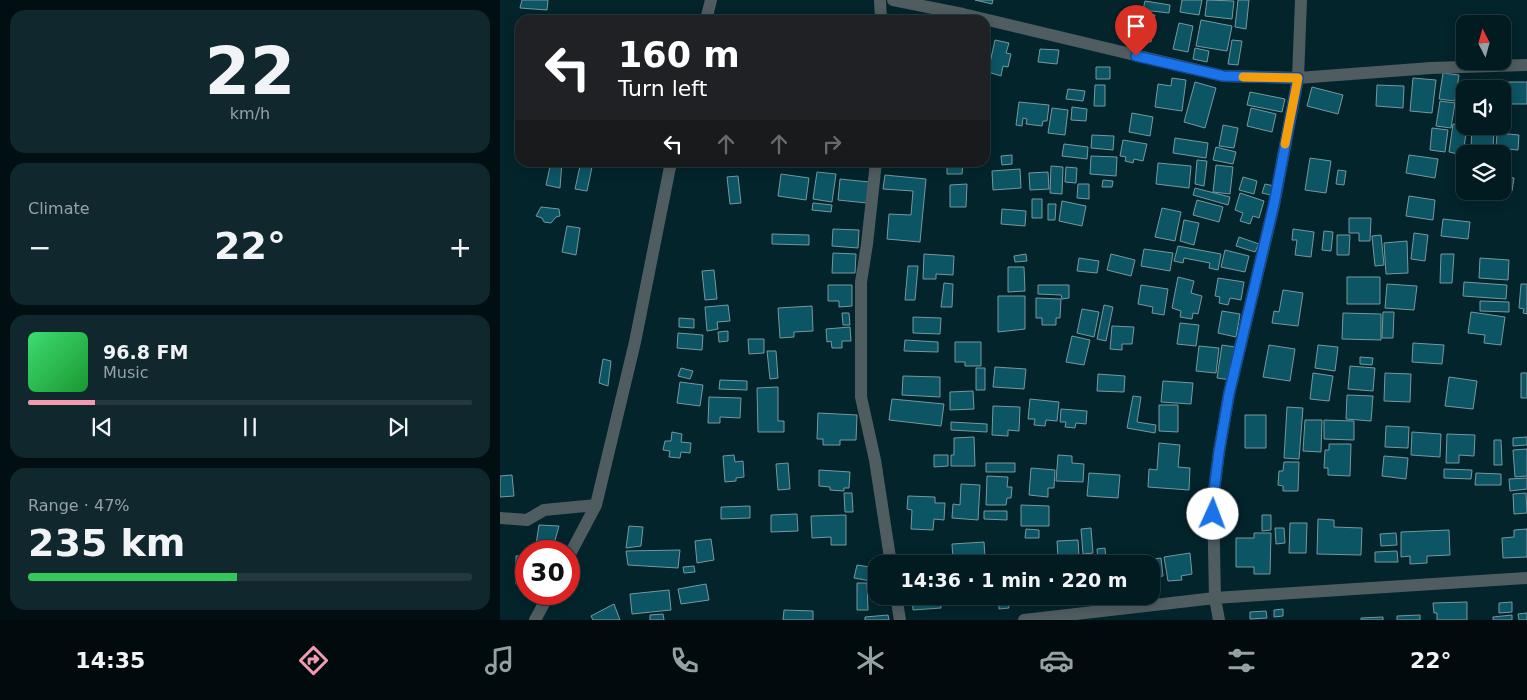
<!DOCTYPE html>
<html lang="en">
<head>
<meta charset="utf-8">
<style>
  :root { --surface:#021b20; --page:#10282d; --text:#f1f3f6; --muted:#96a1a5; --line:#23393e; --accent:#f29ab0 }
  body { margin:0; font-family:"DejaVu Sans",sans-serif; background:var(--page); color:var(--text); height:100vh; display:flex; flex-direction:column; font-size:19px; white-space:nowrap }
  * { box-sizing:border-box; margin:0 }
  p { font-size:16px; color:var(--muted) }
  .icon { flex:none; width:28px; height:28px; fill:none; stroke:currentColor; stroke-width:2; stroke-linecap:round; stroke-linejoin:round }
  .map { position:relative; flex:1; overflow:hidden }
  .drawer { display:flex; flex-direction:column; gap:10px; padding:10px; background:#010f12; width:500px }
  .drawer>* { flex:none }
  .top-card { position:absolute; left:15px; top:15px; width:475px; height:152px; border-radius:15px; box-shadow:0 2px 12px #0003,0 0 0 1px var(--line); background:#202124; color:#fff; overflow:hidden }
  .needle { width:32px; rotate:354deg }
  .buttons { position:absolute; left:956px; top:15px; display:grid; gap:10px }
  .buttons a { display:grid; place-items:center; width:55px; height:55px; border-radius:10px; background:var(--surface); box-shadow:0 2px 12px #0003,0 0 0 1px var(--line); font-size:25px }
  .speed { position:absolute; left:15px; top:540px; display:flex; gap:10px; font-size:25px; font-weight:700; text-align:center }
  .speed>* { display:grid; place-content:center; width:65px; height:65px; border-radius:50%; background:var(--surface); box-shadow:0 2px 12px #0003,0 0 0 1px var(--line); line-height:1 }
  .speed .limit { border:8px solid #d22; background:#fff; color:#111 }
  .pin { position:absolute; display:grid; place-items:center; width:42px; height:42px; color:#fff; margin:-51px -21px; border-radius:50% 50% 50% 0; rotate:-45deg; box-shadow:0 0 5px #0007 }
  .pin .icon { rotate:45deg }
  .me { position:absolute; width:55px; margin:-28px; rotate:2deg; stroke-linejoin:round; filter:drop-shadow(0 0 4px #0008) }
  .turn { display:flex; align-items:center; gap:18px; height:105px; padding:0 20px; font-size:22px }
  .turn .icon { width:65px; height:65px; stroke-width:2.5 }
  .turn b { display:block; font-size:35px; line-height:42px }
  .lanes { display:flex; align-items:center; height:48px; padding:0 20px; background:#0003; justify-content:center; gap:25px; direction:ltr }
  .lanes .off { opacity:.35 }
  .big { font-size:38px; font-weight:600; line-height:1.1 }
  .drawer .tile { flex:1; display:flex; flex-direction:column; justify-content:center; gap:8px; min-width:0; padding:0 18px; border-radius:15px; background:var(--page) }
  .drawer .dial { align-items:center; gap:0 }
  .dial b { font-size:65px; line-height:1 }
  .song { display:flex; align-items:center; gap:15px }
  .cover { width:60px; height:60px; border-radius:8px; background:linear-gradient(135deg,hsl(140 70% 55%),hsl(130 70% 35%)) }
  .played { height:5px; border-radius:2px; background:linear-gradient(90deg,var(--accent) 15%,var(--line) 15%) }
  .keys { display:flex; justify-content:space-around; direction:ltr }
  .heat { display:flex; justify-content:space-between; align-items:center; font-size:28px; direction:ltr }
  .charge { height:8px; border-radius:4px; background:linear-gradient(90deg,#34c759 47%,var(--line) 0) }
  .trip { position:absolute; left:368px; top:555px; width:292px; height:50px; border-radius:15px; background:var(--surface); box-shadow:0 2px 12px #0003,0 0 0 1px var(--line); font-weight:600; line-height:50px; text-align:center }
  .tab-bar { display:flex; height:80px; justify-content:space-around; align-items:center; background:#010b0d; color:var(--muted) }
  .tab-bar .icon { width:35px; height:35px }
  .tab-bar .selected { color:var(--accent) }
  .tab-bar b { font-size:22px; color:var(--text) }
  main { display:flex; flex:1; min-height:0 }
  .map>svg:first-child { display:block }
</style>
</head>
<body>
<main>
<section class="drawer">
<div class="tile dial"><b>22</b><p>km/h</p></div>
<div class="tile"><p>Climate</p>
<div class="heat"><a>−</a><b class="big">22°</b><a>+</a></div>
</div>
<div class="tile">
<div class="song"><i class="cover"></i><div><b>96.8 FM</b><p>Music</p></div></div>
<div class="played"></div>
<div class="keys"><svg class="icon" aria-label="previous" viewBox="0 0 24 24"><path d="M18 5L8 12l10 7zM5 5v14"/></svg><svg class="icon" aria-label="pause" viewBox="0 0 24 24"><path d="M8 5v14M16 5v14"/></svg><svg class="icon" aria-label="next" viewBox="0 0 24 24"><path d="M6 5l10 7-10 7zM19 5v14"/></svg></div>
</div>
<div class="tile"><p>Range · 47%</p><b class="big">235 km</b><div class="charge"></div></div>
</section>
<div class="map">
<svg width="1027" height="620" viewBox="0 0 1027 620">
  <rect width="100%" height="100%" fill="#03242b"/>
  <path fill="#0c5564" stroke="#7698a0" d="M22 0H48L47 10 20 8Z
    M475 0H493L492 4Z
    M682 0H702L699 15 680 12Z
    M707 0 734 1 732 19 705 16Z
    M738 0H749L746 29 735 27Z
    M645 1 670 5 669 13 643 10Z
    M634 12 655 15 651 42 631 39Z
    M701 20 732 26 727 51 696 46Z
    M679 23 693 26 688 52 673 49Z
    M495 40 509 43 506 53 511 54 508 67 503 66 501 76 488 72Z
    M732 40 742 41 738 65 728 64Z
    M695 48 709 51 707 62 693 59Z
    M540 49 559 50 557 64 538 62Z
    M596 67H610V79H596Z
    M943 73 959 75 955 101 939 99Z
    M672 78 686 80 682 111 655 107 658 84 671 86Z
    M913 78 936 80 932 113 910 111Z
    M695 82 716 88 705 128 684 122Z
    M1005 82H1027V104H1010L1009 92H1005Z
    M595 85H605V106H594Z
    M877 85 904 86 903 108 876 106Z
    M959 86 977 87V89H965V105L958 104Z
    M812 87 843 95 838 114 807 106Z
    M568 89 585 91 583 101 566 99Z
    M750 92 785 99 782 112 747 105Z
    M940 101 955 103 951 128 936 126Z
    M519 102 549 105 547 121H543L542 126 526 124 527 119 523 118 522 126 516 125Z
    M572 107 587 109 586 121 571 120Z
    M552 108 568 110 565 135 548 133Z
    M751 108 776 114 772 132 747 126Z
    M632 113 653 117 650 136 629 132Z
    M953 124 967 126 963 155 949 152Z
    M723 125 738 128 734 148 719 146Z
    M932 128 948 130 945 152 930 150Z
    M972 129 994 131 993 148 971 147Z
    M997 133 1019 135 1018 150 996 148Z
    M592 135 614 136 613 150 591 148Z
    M675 138 708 143 706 158 673 153Z
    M623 140 647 144 643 161 634 159 633 163 625 161 626 157 620 156Z
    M564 144 588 147 587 159 562 156Z
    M716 147 736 152 733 164 713 160Z
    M512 155V164L502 165 501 156Z
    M909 155 938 159 935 178 906 173Z
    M591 156 617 157 616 176 590 174Z
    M810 158 831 161 826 193 805 190Z
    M697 160 707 161 704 186 695 184Z
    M51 162H62L60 188 46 185Z
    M658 163 691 166 689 188 656 184Z
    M447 164 463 165 462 174H447Z
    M716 165 733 167 730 194 713 192Z
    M80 166 92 167 87 191 75 189Z
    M551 166 563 167 562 194 550 193Z
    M566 167 577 168 576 183 565 182Z
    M520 169 521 188 493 190 492 171Z
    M838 170 846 171 844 185 836 184Z
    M962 171H965V189H960Z
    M317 172 336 174 332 202 313 199Z
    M548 172 549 189 530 190 529 173Z
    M281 174 309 178 306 200 278 196Z
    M385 175 426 179 420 242 387 239 389 214 411 215 413 191 383 189Z
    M238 176 241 203 230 204 227 177Z
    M1002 176 1014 178 1012 191 1002 189Z
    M743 177 757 181 754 194 739 190Z
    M340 179 369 182 367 203 338 200Z
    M603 180 613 181 612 187H602Z
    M467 184 466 207H450V185Z
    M578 184H589V199L577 198Z
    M765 184 774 186 771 195 762 193Z
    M695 188 730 197 728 205 693 195Z
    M740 193 764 201 759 218 753 216 750 224 740 221 743 213 735 210Z
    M909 196 935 200 933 220 906 216Z
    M532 199H542V218H532Z
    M697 200 723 207 719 222 693 215Z
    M562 201 586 206 582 226 559 221Z
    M313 203 332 205 331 212 312 210Z
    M548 204H556L555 220H548Z
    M41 207 59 209 60 216 56 217 51 223 44 222 42 218 36 216Z
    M662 208 681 212 675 241 655 237Z
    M502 209 526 211 525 226 501 224Z
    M849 218H871L870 241H859V233H849Z
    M943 219 970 222 968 239 941 236Z
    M684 220 699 223 694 245 680 241Z
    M67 226 80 228 76 255 62 252Z
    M333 229 359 230 358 248 332 246Z
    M793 229 814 232 811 257 795 255 797 240H792Z
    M824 231 833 232 831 251 822 250Z
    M914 233 928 235 925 261 911 259Z
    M272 234 309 235V245L272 244Z
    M837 235H850L849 255H837Z
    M881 235 884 265 875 266 872 236Z
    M739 237 759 244 755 252 736 246Z
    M907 241 908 273 886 274 884 243Z
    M678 246 721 254 718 270 709 268 710 263 684 258 683 263 674 261Z
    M644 249 673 253 670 271 641 266Z
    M725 250 749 256 745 272 721 267Z
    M333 253 356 254 355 273H332Z
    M424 254 454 256 453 275 436 274V279H423Z
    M526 254 527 261 515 262 514 256Z
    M611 254 635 260 631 276 607 270Z
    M941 254H954L952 283H940Z
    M579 258 599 261 597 273 577 271Z
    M980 258 1009 260 1008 280 979 278Z
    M408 266H418L415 300H405Z
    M508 267H524L525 291 508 292Z
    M214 270 217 299 205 300 202 271Z
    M678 277 694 281 691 293 702 296 698 314 693 313 692 319 680 317 681 311 672 308Z
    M847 277H880V304H847Z
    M718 278 744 282 741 300 730 298 728 305 719 303 720 297 715 296Z
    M964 282 1007 285 1006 299 963 296Z
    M444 283 453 284 452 307H441Z
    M887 284 917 286 914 310 885 308Z
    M1021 284H1027V314L1023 313 1024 309 1019 308Z
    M328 285H352V306L339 307V301H328Z
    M538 285H569V298L562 299 561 295 538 294Z
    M641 285 668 289 664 315 652 313 653 307 638 304Z
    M783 290 803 293 798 326 772 323 774 311 779 312Z
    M498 296H525V329L498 332Z
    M536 298 561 299 560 318H556V325H542V318H536Z
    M980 301 1009 302V312L980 311Z
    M228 305 230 321 217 322 218 329 207 331 205 307Z
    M604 305 613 307 606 341 597 339Z
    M312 306 313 331 294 332V337L280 338 278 308Z
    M582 309 599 312 594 337 577 333Z
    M722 311 740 314 736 337 718 333Z
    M883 312H894L893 338H882Z
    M971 312 1005 317 1001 345 984 343 985 335 968 333Z
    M342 313H349L350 325H343Z
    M843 313 881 314V340L842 339Z
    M413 317 441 318 440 334 413 333Z
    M179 318 194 319V328L179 327Z
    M680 323 699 325 696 346 677 344Z
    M612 326 634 327 632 344H622V350L610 349Z
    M350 327 351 341H342V348H332L331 341 327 342 326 329Z
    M228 331V341L219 342 218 332Z
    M178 333 203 335 202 350 177 348Z
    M572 336 590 340 584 365 566 362Z
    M248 339H264V353L249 354Z
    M405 340 438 342V352L404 351Z
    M455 342H481V366H465V362H455Z
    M913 343 944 345 942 364 912 362Z
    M722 345 735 347 731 380 717 378Z
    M769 345 795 349 790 381 763 377Z
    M818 345 838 347 835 371 815 368Z
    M699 346 719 348 716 373 696 371Z
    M267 351H276L278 378 270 379Z
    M860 357 873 358 872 365 860 364Z
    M103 359 111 361 108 386 99 383Z
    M850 366 875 368 873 391 848 389Z
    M495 367 526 369 524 389 493 387Z
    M181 368 193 371 190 379 178 376Z
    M476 368H485V390H476Z
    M813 373 833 376 829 401 810 399Z
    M885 373 911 374 910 402 884 401Z
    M1021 373H1027V398H1021Z
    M598 374 625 376 624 392 597 391Z
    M403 376 440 377V397L402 395Z
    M949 377 977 381 973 409 945 406Z
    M220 380 247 381V390L219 389Z
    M663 381 693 383 691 404 661 402Z
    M180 382 203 385 200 406 177 403Z
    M278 387V421H284V432H258L257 388Z
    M473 391 474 409 450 410V392Z
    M847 395 873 396 871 421 846 419Z
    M633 396 641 397 637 422 656 425 655 433 627 428Z
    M209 397 241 398 240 418 220 417V423H208Z
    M392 399 444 404 441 426 389 420Z
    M530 399 559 402 557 421 546 420 545 426 534 425 535 419H528Z
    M659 405H678V432L659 431Z
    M493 406 520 407 519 431 508 430V436L492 435Z
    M787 407 803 408 799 459 784 458Z
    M561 409 587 411 586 424 576 423 575 428 565 427 566 422H560Z
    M318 413 357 415 356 440H340V445H323V439H317Z
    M745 415H766V448H745Z
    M805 420H822L821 452 803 451Z
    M824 420 854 421V440L824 439Z
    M451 422 487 424V432L451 430Z
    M886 426 909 427 908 448 885 447Z
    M172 432 182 434 181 442 191 443 190 453 181 452 180 458 169 457 170 451 163 450 165 441H171Z
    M912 432 941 434 940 457 911 455Z
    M947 434 975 435 974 456 959 455V463H946Z
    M474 437 475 466H451V455H454V438Z
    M1027 437V445L1013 446V438Z
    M994 440H1001L1002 465H994Z
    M659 443 680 445 678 467 690 468 689 490 648 487 649 469 657 470Z
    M829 444H851L850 476 828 475V468H824L825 450H829Z
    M1027 449V476L1015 477 1013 450Z
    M234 455 235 462 243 461 244 477 236 478V481L225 482 223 456Z
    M434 455H448V466L434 467Z
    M558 455 572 456V463L584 464 583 482 556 481Z
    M884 456 908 458 906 479 882 476Z
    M784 462H799L798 491H783V486L778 485 779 471H783Z
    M288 463 290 489 278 490 276 464Z
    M486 463H515V472H486Z
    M531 468 555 470 554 488H548V497L529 495Z
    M944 469 972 470 971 479 944 478Z
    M319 470 350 472 349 488H344V491L330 490V487L319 486Z
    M589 473 620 475 618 498 587 496Z
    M976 473 1001 474V485H975Z
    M12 475 14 496 0 497V476Z
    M487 476 508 477 507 487H512L511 498H507L506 505H486Z
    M1027 478V489L1010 491 1009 479Z
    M461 484 480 485 478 520 452 518 453 504 460 505Z
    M344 493H352L353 512H345Z
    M1026 493 1027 513 1014 514 1013 494Z
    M408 496 435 497V503H445L444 520 434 519 433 530 411 529 412 510 407 509Z
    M521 505 549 506V526H521Z
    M250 506V518L221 519V507Z
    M484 511H507V520L484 519Z
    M297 514 298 531 271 532V515Z
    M346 515V545H331V537L312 538 311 516Z
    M762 515H771V530L762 531Z
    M818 519 834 520V527L862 528 861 555 817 554Z
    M790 523H807L806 553H789Z
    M39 525 59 526 52 551H35Z
    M129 526 143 527 141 546 126 548Z
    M591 528 593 553 583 554 581 529Z
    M775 528H784L785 543 776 544Z
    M526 529 539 530V538H525Z
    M1027 529V557L1003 558 1002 538 1014 537V530Z
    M949 530 950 555 927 556V563L910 564V556L901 557V532Z
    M754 533H771L770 574H754V567H736V538H754Z
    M896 533 897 545 881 546 880 534Z
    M211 539 214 560 197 563 195 541Z
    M578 540 579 556 558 558 557 541Z
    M484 542 485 557 453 559 452 544Z
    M605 548 606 559 598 560 597 549Z
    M180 550 178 568 128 565 126 551Z
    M897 551 898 562H875V552Z
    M690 553 692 574 681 576 682 580 668 581 664 557Z
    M16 556H26V583L16 584Z
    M661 558 663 576 651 578V564H633V561Z
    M628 560V564H599Z
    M448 562 480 563V564H448Z
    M357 565 376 568V582L354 578Z
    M194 566 195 572 184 573 183 567Z
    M357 583H367L368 610H357Z
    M206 584 209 600 181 604 178 589Z
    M169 590 171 610 132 614 130 594Z
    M412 596H440L441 608 413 610Z
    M490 596H518L519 603H508L509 608 499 609V604L491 605Z
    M967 602V620H937V613H934L933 603Z
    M1012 602V612L999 613V603Z
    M114 604 120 620H93L91 616Z
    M783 609V616L774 617V610Z
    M284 610 313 611V620H283Z
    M766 611 767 618 750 619V612Z
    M1027 613V620H1019L1018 614Z
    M163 614 164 620H150V615Z
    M388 615 389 620H365V617Z
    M920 615V620H897V616Z
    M1012 615V620H993V617Z
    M883 617V620H861V618Z"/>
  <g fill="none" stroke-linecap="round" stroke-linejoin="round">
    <path stroke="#4f5c60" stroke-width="12" d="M380 0 381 20
      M393 0 463 14 723 76 798 78 931 68 1027 65
      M206 20 211 0
      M376 162 367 244 361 282V397L375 460 391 564
      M0 518 27 520 44 510 96 505
      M69 556 96 505 135 342 171 162
      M396 596 400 620
      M35 620 49 594
      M524 620 715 598 1027 578
      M719 620 715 598 713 498 719 452 729 394 774 205 798 78 801 0"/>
  </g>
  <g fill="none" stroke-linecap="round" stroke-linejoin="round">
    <defs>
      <path id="route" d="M636 56 723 76 798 78 774 204 729 394 719 452 713 498V514"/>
    </defs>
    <use href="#route" stroke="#114b97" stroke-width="12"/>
    <use href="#route" stroke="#1a73e8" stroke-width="9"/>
    <path stroke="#f59e0b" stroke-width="9" d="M743 77 798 78 785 144"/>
  </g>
</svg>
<div class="buttons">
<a><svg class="needle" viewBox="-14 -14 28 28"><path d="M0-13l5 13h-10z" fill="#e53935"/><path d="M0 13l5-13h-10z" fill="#96a1a5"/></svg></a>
<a><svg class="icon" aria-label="sound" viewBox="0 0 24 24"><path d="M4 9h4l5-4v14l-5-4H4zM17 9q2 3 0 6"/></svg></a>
<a><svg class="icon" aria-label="layers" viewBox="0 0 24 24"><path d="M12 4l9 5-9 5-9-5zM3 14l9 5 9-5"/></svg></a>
</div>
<div class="speed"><div class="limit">30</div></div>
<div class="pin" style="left:636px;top:56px;background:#d93025"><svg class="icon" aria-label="arrive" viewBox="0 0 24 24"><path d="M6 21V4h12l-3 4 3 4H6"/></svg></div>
<svg class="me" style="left:713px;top:514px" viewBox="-20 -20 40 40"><circle r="19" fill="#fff"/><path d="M0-13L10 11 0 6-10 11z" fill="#1a73e8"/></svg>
<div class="trip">14:36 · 1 min · 220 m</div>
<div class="top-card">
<div class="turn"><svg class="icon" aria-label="left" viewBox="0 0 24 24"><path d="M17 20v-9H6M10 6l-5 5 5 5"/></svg><div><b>160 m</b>Turn left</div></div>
<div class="lanes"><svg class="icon" aria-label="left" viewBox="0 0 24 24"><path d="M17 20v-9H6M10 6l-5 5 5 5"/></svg><svg class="icon off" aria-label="ahead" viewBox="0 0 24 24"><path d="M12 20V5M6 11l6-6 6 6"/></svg><svg class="icon off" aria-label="ahead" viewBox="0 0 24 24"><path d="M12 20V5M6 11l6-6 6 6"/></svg><svg class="icon off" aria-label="right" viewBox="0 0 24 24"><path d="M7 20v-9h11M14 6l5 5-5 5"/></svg></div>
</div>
</div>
</main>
<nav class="tab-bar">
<b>14:35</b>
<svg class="icon selected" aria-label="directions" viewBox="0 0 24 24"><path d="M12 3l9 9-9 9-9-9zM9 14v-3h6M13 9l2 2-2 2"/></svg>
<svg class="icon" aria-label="music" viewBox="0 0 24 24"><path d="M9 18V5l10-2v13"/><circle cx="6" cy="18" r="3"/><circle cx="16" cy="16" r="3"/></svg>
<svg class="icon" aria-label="phone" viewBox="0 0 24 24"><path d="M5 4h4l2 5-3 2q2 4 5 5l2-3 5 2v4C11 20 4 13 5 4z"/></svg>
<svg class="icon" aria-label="climate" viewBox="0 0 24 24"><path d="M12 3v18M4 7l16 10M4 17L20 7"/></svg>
<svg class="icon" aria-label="car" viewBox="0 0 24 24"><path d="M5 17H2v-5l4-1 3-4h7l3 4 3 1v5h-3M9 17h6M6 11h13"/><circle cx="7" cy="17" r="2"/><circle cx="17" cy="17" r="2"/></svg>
<svg class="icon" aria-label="filters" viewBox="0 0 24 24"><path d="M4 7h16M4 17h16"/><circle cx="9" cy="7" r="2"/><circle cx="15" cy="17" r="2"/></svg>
<b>22°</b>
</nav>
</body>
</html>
